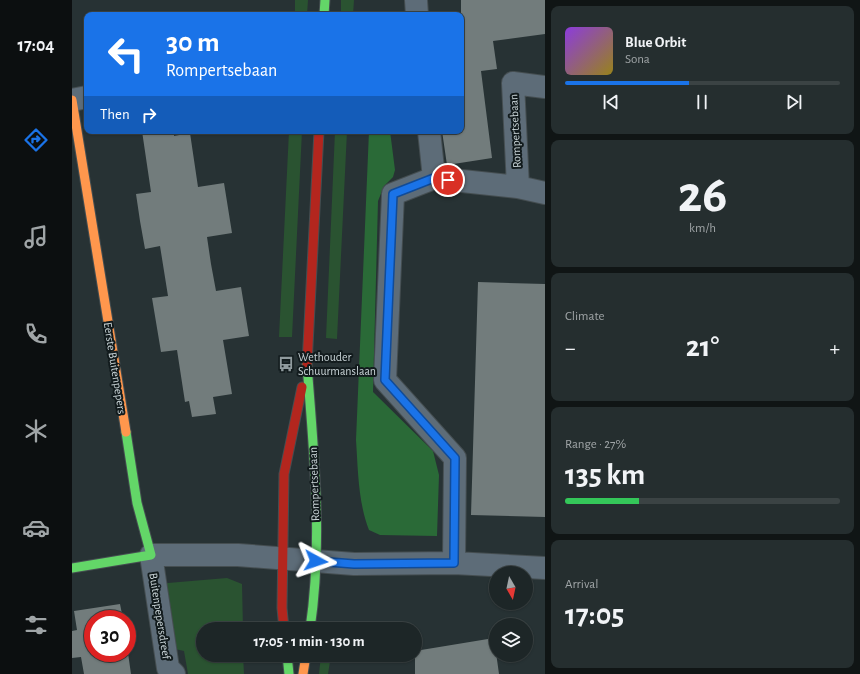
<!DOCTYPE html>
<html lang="en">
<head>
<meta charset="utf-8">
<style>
  :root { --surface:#1d2627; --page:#252e2f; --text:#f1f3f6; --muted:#a0a5a7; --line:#3b4344; --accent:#1a73e8 }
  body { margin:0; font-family:"Alegreya Sans",sans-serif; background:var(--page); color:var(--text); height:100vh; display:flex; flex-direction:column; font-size:15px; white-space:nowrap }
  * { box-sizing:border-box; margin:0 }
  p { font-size:13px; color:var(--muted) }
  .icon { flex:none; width:22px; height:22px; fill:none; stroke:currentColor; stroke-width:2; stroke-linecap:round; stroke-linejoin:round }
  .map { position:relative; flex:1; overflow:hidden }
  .drawer { display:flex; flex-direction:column; gap:6px; padding:6px; background:#101515; width:315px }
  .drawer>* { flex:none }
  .top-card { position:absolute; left:12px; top:12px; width:380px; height:122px; border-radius:8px; box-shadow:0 1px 3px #0004,0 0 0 1px var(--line); background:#1a73e8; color:#fff; overflow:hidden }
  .needle { width:26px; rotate:171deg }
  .buttons { position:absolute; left:417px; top:566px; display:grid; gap:8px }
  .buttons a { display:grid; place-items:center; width:44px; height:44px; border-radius:50%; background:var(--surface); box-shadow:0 1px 3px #0004,0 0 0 1px var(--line); font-size:20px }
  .speed { position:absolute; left:12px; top:610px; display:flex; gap:8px; font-size:20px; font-weight:700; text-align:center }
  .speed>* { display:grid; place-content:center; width:52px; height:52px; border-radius:50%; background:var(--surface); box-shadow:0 1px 3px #0004,0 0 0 1px var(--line); line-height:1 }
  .speed .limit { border:6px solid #d22; background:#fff; color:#111 }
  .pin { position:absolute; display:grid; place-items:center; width:34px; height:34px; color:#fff; margin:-17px; border:2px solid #fff; border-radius:50%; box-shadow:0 1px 4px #0007 }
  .me { position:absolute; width:44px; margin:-22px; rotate:95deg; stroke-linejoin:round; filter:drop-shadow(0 0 3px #0008) }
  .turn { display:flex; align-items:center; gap:14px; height:84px; padding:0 16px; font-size:18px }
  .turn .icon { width:52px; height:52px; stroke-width:2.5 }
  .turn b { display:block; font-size:28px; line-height:34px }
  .then { display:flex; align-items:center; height:38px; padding:0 16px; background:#0003; gap:8px; font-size:15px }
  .big { font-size:30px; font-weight:600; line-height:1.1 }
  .drawer .card { flex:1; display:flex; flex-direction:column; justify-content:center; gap:6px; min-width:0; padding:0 14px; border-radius:8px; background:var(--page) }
  .drawer .dial { align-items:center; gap:0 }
  .dial b { font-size:52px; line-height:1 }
  .song { display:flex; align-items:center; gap:12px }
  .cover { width:48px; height:48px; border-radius:6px; background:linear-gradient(135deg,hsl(270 70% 55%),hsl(50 70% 35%)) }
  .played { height:4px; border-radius:2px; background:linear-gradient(90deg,var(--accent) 45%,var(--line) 45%) }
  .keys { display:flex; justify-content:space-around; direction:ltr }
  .heat { display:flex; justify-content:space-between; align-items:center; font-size:22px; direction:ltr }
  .charge { height:6px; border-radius:3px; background:linear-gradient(90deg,#34c759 27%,var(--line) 0) }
  .trip { position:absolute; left:124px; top:622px; width:226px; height:40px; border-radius:20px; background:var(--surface); box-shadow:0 1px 3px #0004,0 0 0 1px var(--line); font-weight:600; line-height:40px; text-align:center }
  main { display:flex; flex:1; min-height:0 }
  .tabs { display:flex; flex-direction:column; width:72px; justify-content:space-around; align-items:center; background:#0c0f10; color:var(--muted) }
  .tabs .icon { width:28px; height:28px }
  .tabs .active { color:var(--accent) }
  .tabs b { font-size:18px; color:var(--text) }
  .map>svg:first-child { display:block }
</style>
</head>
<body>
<main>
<nav class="tabs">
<b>17:04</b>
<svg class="icon active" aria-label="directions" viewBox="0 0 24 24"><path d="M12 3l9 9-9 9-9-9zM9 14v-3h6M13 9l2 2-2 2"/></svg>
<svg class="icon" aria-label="music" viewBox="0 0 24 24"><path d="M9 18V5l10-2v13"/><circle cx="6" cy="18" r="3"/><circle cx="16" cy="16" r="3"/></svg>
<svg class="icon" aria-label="phone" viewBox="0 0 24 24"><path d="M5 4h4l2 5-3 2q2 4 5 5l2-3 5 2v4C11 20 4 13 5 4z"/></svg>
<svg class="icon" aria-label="climate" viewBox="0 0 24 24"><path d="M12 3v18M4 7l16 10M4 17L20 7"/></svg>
<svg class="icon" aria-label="car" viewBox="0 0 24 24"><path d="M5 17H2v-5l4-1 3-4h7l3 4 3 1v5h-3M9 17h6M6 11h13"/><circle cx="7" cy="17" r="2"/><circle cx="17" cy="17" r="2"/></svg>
<svg class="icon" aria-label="filters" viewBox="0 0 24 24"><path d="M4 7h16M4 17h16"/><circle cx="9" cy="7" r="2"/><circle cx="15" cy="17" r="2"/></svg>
</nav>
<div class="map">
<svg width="473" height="674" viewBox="0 0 473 674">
  <rect width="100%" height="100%" fill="#273234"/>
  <path fill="#2a5331" d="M223 0H236L235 15H223Z
    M269 0H282L281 15H269Z
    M217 131H230L220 337H207Z
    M263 131H275L265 339 254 338Z
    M155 578 170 584 171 629H131V655H171L172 674H116L112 651 94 647 84 584Z
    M249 655H259L256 674H247Z"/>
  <path fill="#2a6a37" d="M297 131H318L323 170 321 177 312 186 306 201 301 392 361 451 367 475 365 536 308 535 297 530C286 502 286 469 284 440Z"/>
  <path fill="#727c7c" d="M389 0H473V34L421 41 425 69 409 71 420 158 375 165 370 131H389Z
    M70 131H102V136L118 133 126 187 152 183 160 233 135 237 139 264 144 291 169 287 177 336 151 340 160 394 141 397 144 414 120 417 117 401 113 402 105 350 89 352 80 298 96 296 88 246 73 249 68 221 64 194 79 192Z
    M406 282 473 284V517L399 515Z
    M48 604 51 619H21V653H55V646L59 674H12L9 657 0 658V631L5 630 2 611Z
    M422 638 427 674H343V651Z"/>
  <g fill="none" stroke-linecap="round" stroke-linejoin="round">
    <defs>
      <path id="street" d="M344 0 345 15
        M0 100 15 97
        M357 131 362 178 321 194 313 380 383 458 382 563
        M362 178 446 187 473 193
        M446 187 441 83 473 87
        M102 674 96 668 79 555H166L282 564 382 563 473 568"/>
      <path id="fast" d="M252 15 253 0
        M235 365C242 453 251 542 238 629
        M0 568 79 555 65 503 54 432
        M215 655 217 674"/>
      <path id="slow" d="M0 100 54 432
        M231 674 234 655"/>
      <path id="jam" d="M235 365 247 131
        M212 629 210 608 212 474 230 387"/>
    </defs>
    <use href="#street" stroke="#454e51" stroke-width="24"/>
    <use href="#fast" stroke="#454e51" stroke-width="11"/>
    <use href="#slow" stroke="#454e51" stroke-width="11"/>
    <use href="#jam" stroke="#454e51" stroke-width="11"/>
    <use href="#street" stroke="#5d6c78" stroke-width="22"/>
    <use href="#fast" stroke="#63d668" stroke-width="9"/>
    <use href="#slow" stroke="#ff974d" stroke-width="9"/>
    <use href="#jam" stroke="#b3261e" stroke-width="9"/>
  </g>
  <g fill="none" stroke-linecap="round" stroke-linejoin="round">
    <defs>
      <path id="route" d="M244 561 282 564 382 563 383 458 313 380 321 194 362 178 376 180"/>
    </defs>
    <use href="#route" stroke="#114b97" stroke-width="10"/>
    <use href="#route" stroke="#1a73e8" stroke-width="7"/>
  </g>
  <defs>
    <symbol id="bus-bare" viewBox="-9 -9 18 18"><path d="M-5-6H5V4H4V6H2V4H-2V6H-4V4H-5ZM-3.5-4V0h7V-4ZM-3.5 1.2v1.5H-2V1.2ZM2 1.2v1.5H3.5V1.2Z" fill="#909b9e" stroke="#121b1d" stroke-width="2.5" paint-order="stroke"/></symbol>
  </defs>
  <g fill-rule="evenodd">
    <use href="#bus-bare" x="203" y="353" width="22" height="22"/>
  </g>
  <g text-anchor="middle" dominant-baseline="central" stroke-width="4" stroke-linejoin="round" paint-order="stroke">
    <g font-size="12" fill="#c9d4d7" stroke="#121b1d">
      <text transform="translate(443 131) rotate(-93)">Rompertsebaan</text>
      <text transform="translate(43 368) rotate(81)">Eerste Buitenpepers</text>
      <text transform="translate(242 484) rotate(-92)">Rompertsebaan</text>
      <text transform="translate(88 616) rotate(81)">Buitenpepersdreef</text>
    </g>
    <g font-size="12" fill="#c9d4d7" stroke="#121b1d" text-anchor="start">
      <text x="226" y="357">Wethouder<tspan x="226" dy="14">Schuurmanslaan</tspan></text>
    </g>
  </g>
</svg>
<div class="buttons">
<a><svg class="needle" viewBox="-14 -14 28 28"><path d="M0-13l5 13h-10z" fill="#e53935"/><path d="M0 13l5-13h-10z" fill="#a0a5a7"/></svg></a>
<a><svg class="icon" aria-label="layers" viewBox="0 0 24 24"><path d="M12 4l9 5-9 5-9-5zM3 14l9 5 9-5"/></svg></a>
</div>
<div class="speed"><div class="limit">30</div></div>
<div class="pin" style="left:376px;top:180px;background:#d93025"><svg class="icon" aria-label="arrive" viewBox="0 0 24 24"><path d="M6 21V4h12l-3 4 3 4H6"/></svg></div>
<svg class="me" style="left:244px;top:561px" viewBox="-20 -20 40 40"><path d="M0-17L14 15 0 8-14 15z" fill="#1a73e8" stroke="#fff" stroke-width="4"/></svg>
<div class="trip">17:05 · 1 min · 130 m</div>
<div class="top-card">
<div class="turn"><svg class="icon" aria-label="left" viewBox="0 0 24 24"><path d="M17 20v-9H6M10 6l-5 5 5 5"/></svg><div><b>30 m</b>Rompertsebaan</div></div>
<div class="then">Then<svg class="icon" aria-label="right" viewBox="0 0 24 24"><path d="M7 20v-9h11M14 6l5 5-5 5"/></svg></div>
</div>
</div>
<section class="drawer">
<div class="card">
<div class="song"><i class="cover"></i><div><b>Blue Orbit</b><p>Sona</p></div></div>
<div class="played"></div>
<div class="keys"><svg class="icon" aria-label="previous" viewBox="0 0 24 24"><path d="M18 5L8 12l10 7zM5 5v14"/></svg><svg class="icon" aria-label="pause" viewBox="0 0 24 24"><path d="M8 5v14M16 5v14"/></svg><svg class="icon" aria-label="next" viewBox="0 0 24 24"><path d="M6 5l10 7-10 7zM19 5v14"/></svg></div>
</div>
<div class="card dial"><b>26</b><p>km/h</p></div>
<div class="card"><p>Climate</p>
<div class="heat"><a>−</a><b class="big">21°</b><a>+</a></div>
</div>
<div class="card"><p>Range · 27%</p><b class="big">135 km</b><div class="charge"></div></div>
<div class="card"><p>Arrival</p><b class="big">17:05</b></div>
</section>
</main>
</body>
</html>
